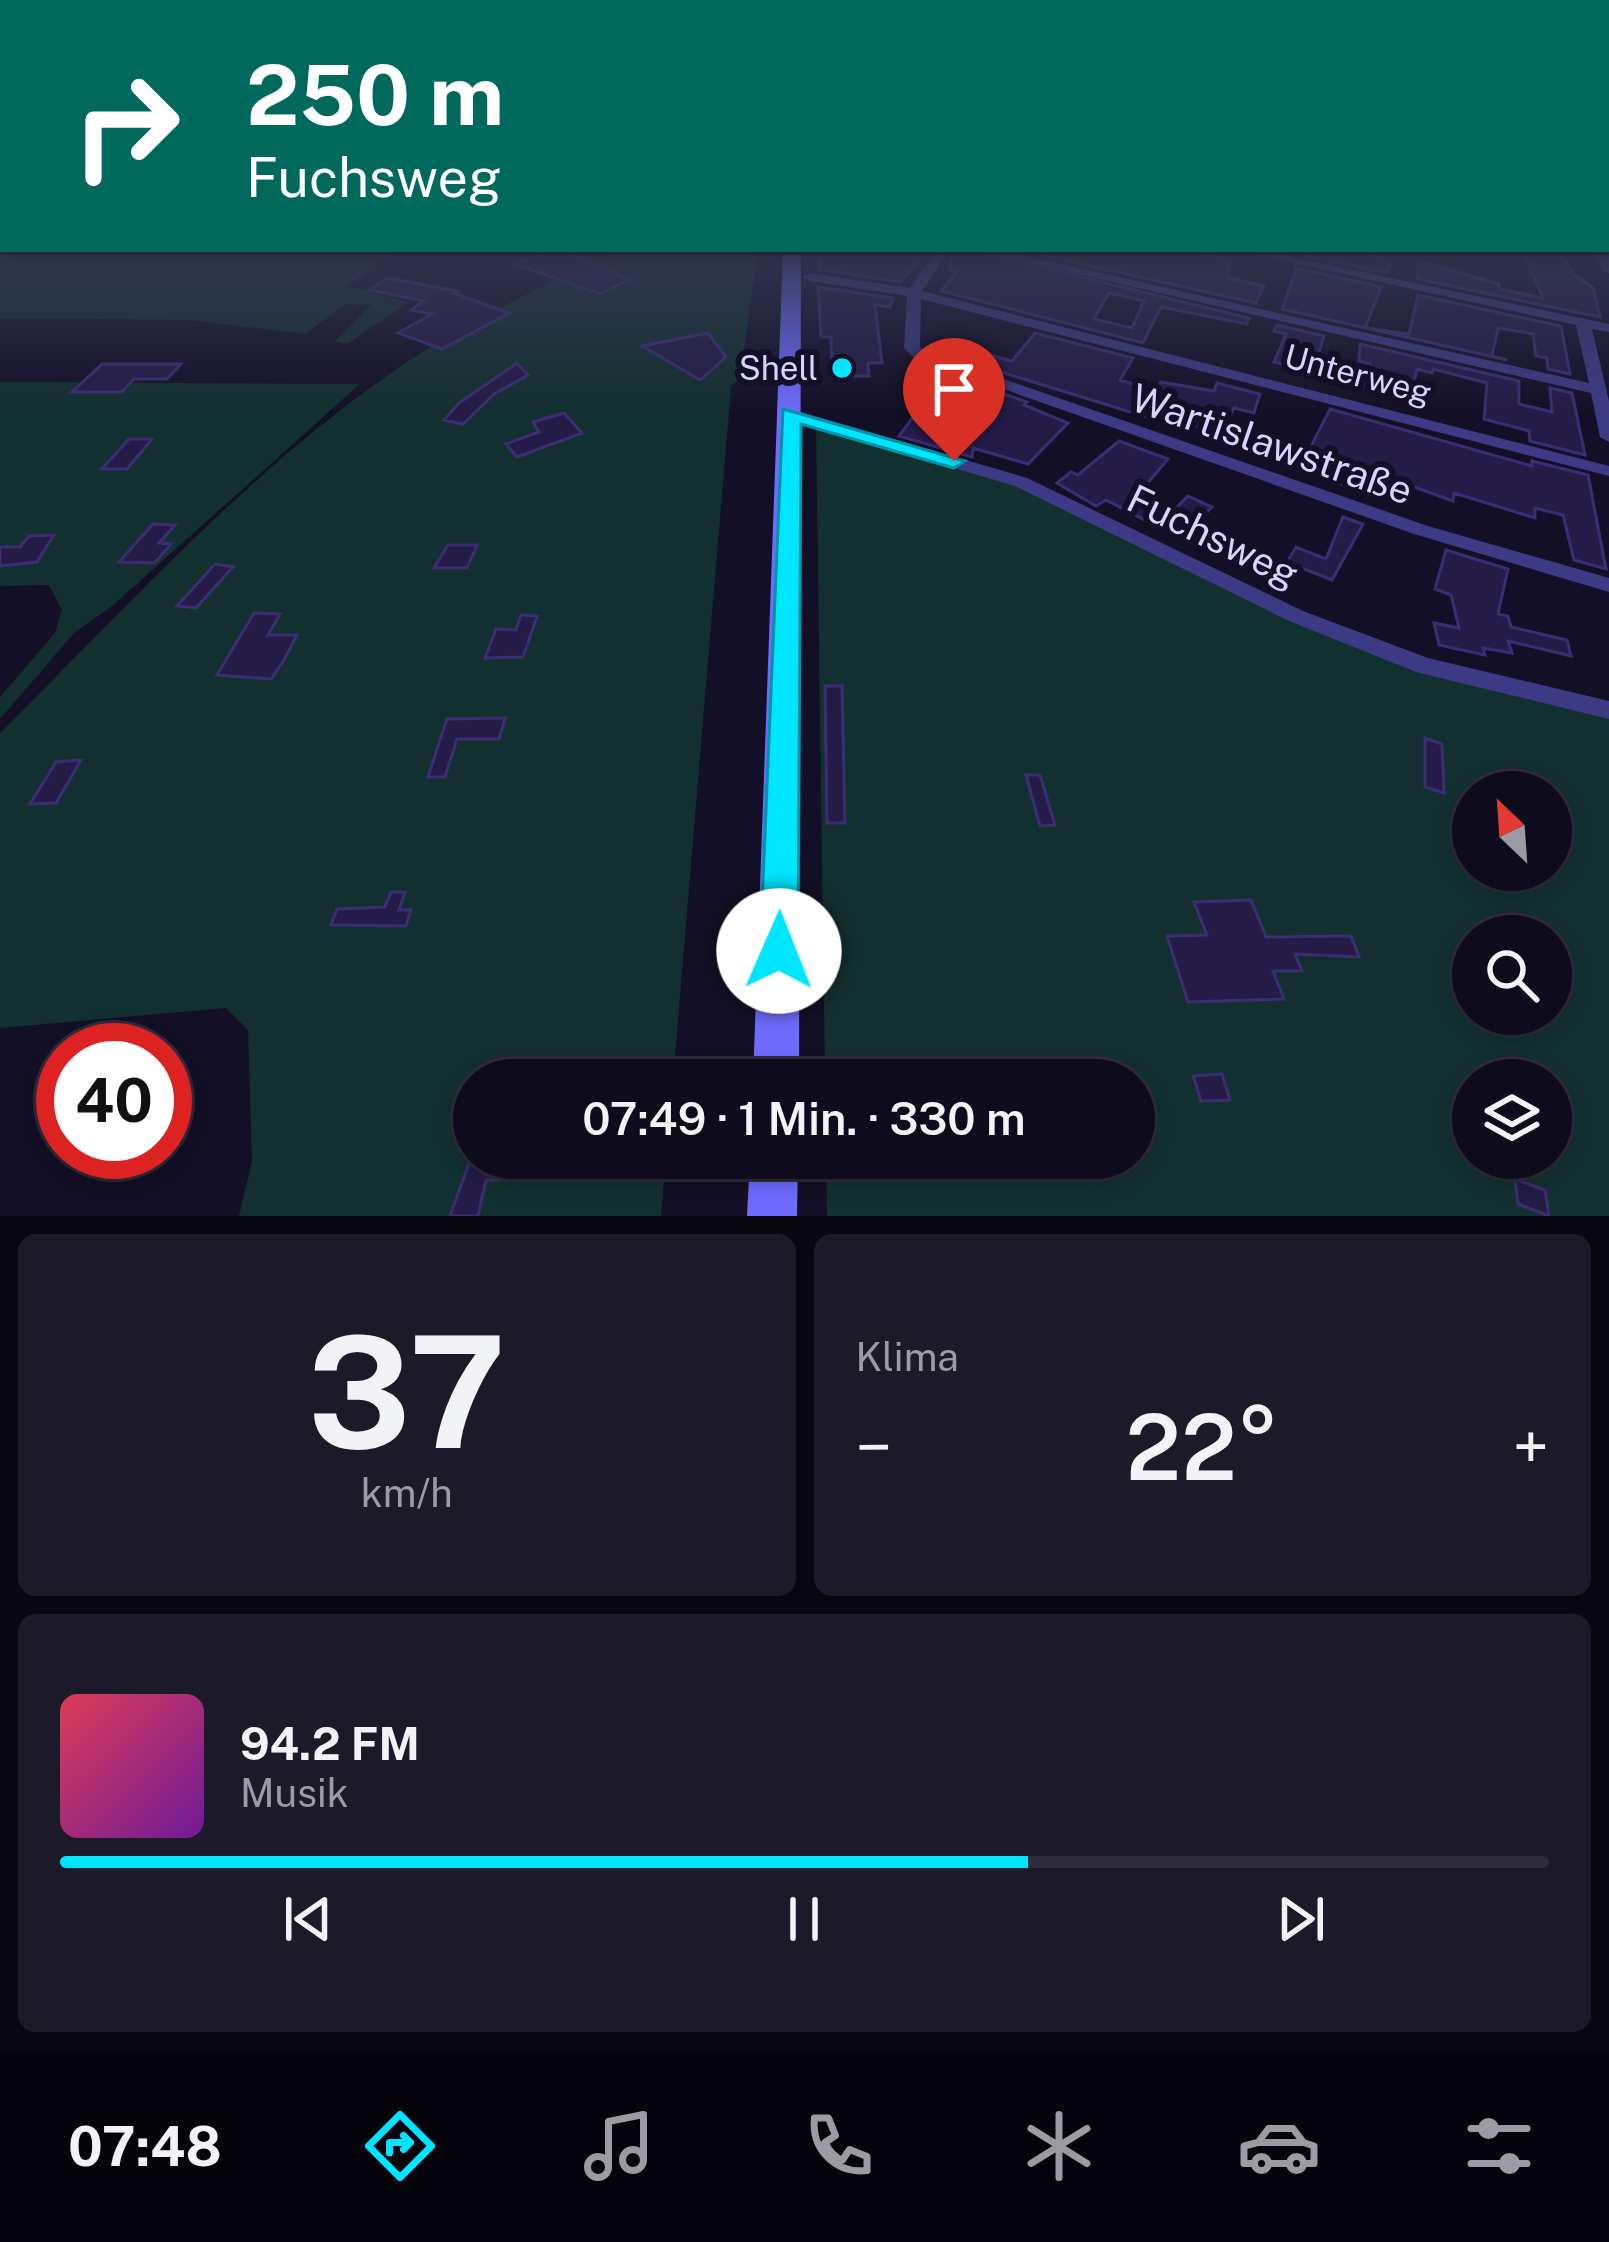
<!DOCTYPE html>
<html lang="de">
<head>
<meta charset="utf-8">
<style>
  :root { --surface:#0e0b1c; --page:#1c1929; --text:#f1f3f6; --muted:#9b9ba3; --line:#2e2b3b; --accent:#00e5ff }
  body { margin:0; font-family:"Public Sans",sans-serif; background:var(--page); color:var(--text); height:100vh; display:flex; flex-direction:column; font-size:45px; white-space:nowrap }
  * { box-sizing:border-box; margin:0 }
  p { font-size:39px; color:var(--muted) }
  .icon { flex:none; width:66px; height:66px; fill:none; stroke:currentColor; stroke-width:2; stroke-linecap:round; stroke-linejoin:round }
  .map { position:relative; height:1216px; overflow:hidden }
  .panel { display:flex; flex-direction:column; gap:18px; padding:18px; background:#08060f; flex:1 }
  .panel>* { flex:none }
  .guide { position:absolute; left:0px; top:0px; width:1611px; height:252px; box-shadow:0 6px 18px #0003,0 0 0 3px var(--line); background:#00695c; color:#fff; overflow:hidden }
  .needle { width:78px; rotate:335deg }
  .controls { position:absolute; left:1452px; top:771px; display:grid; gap:24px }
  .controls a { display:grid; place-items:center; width:120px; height:120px; border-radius:50%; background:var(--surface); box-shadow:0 6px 18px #0003,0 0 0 3px var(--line); font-size:60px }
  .speed { position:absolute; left:36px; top:1023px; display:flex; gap:24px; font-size:60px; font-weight:700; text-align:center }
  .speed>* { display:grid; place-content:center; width:156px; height:156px; border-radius:50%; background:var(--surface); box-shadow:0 6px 18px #0003,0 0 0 3px var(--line); line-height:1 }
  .speed .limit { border:18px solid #d22; background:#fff; color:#111 }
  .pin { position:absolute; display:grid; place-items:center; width:102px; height:102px; color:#fff; margin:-123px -51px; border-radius:50% 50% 50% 0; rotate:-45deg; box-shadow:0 0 12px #0007 }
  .pin .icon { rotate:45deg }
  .me { position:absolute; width:132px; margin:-66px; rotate:1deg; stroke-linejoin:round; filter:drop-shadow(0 0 9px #0008) }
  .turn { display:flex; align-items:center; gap:42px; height:252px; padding:0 48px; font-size:54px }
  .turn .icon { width:156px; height:156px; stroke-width:2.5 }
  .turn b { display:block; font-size:84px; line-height:102px }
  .big { font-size:90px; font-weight:600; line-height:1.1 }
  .panel .widget { flex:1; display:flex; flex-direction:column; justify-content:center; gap:18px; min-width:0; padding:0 42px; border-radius:18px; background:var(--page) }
  .panel .dial { align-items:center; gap:0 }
  .dial b { font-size:156px; line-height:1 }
  .song { display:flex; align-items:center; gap:36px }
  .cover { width:144px; height:144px; border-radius:18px; background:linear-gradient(135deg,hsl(350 70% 55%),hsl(280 70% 35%)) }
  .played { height:12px; border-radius:6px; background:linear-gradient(90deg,var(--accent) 65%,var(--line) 65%) }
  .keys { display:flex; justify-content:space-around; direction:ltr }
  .heat { display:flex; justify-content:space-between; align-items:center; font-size:66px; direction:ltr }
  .panel .tiles { flex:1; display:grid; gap:18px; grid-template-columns:1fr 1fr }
  .widget:last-child { grid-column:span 2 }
  .trip { position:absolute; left:453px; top:1059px; width:702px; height:120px; border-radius:60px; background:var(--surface); box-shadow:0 6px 18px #0003,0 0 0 3px var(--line); font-weight:600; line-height:120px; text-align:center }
  .dock { display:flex; height:192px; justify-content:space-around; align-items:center; background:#06040b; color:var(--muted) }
  .dock .icon { width:84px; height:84px }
  .dock .on { color:var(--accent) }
  .dock b { font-size:54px; color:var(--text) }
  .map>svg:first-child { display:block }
</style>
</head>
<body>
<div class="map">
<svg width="1609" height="1216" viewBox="0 0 1609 1216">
  <rect width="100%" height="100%" fill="#130f26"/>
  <path fill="#12302f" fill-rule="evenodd" d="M0 243 3 249H406L345 286 409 302 347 344 335 341 371 305 346 304 305 334 191 320 0 318Z
    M616 249H758L740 378 731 386 729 411 673 1080H474V1158H666L661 1216H239L252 1161 248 1030 226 1008 0 1028V733C124 610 247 473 391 373 460 324 541 288 616 249Z
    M0 382 360 384 111 607 75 632 0 719V697L55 633 62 610 49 585 0 586Z
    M816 426 1021 482 1217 579 1424 666 1609 710V1216H827L826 1158H1134V1080H825ZM1473 792H1551V870H1473ZM1473 936H1551V1014H1473ZM1473 1080H1551V1158H1473Z"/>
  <path fill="#241b47" stroke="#3b2d73" stroke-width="3" fill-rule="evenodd" d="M551 249 599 265 629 280 600 294 515 264Z
    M818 249H896L923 254 901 282 819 270Z
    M954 249H967L1249 318 1247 324 1161 307 1143 343 941 291 957 272 949 270ZM1109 293 1144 301 1132 328 1094 319Z
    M1014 249 1141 254 1144 249H1180L1231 260 1228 278 1264 286 1256 303Z
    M1304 249H1352L1391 263 1387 273 1302 255Z
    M1537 249H1559L1573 274 1593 288 1600 317 1417 279 1419 261 1499 284V289L1543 298 1523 252 1539 254Z
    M1297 268 1381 287 1365 328 1282 309Z
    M387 278 458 291 454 293 509 313 442 349 398 333 432 314 411 310 424 301 369 290Z
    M818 287 893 298 890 307 875 305 882 363H868L869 376H832L831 337H821Z
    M1418 295 1561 326 1570 374 1548 369 1547 358 1536 356 1533 334 1498 328 1492 356 1507 360 1366 328 1409 334Z
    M1277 325 1324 336 1313 372 1274 362 1286 334 1274 331Z
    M708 333 726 357 700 380 642 346Z
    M1035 333 1133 358 1120 380 1156 391 1161 382 1214 391 1217 383 1260 394 1254 413 1234 408 1220 434 1185 423 1182 428 972 363 983 353 1012 361Z
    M1360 344 1519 381V404L1552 412 1550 388 1572 393 1585 455 1530 441 1529 431 1484 419 1487 383 1433 369 1432 373 1417 369 1411 397 1365 385 1370 364 1359 361Z
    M517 363 528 375 494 394 463 424 444 420 459 403Z
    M102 364H181L167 379H134L122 392H72Z
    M956 377 1027 402 1024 405 1068 423 1028 464 973 448 972 457 899 436 934 389 941 391Z
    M1330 409 1532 466V461L1588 475 1606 569 1574 560 1563 515 1535 508V518L1454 493 1453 501 1369 471 1365 491 1341 484 1344 471 1304 460Z
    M564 413 582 433 517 457 506 444 539 432 533 422Z
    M129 439H152L127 469H102Z
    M1119 441 1168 459 1135 498 1169 515 1188 496 1212 507 1181 539 1106 500 1096 506 1057 483 1071 472 1078 475Z
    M1343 517 1363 524 1332 580 1287 562 1296 547 1326 559Z
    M153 524 175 525 159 543 171 544 159 558 154 563 119 562Z
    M54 535 37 562 0 566V547H20L29 536Z
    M448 545H477L467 568H434Z
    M1446 550 1508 569 1498 614 1508 616 1511 627 1567 640 1571 656 1508 641 1512 653 1483 648 1485 655 1439 645 1434 623 1459 628 1451 595 1435 589Z
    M215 564 233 567 196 608 177 606Z
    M254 613 280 614 268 635H297L284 660 271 679 217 675Z
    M521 615 537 616 523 657 485 658 496 629 516 630Z
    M825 686H842L845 823H827Z
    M505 718 499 739H457L445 777H428L447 719Z
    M1425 738 1442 744 1444 793 1425 787Z
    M81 760 56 803 30 804 56 762Z
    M1026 775H1040L1055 825 1040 826Z
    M391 892H405L399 910H411L406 926 331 925 337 909 385 907Z
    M1251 900 1266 937 1351 936 1359 957 1295 954 1302 971H1273L1284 999 1188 1002 1167 936 1207 935 1194 902Z
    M1222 1074 1230 1100 1201 1101 1193 1076Z
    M471 1158H522L519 1180H486L478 1216H450Z
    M1515 1179 1545 1190 1549 1216 1518 1204Z"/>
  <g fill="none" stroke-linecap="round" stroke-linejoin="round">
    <path fill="#3d3a85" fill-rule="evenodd" d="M938 249H950L922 291 1609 466V476L921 299 920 347 923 351 1428 526 1609 578V592L1414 534 913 357 904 348 907 296 810 281 803 277 810 273 910 288Z
      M971 249H994L1589 383 1576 325 1230 249H1254L1609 324V332L1592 329 1609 401V442L1600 437 1591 393Z
      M1592 249H1604L1609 257V273L1604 272Z
      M791 409 1027 478 1303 611 1428 658 1609 701V719L1416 672 1289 621 1015 486 785 418V410Z"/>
    <path fill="#6f6bff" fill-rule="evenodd" d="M783 249H801L799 1080H753Z
      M750 1158H798L797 1216H747Z"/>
  </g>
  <linearGradient id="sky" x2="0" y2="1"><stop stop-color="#0a0815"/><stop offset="0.59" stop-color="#333752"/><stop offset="1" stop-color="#333752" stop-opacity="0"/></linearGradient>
  <rect width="1609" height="413" fill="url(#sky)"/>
  <path fill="#00e5ff" stroke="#0095a6" stroke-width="3" d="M783 409 965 461 954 468 801 424 798 951 792 964 779 970 766 964 760 951Z"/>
  <circle fill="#00e5ff" stroke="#130f26" stroke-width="4.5" cx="842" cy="368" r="12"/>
  <g text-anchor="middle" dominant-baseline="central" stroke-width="12" stroke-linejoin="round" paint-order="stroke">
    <g font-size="33" fill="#d9d4ff" stroke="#130f26" text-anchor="end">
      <text x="818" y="368">Shell</text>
    </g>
    <g font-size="33" fill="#d9d4ff" stroke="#130f26">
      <text transform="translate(1358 374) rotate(15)">Unterweg</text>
    </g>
    <g font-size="39" fill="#d9d4ff" stroke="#130f26">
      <text transform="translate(1272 444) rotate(19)">Wartislawstraße</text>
      <text transform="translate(1213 536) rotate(26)">Fuchsweg</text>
    </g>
  </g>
</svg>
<div class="controls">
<a><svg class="needle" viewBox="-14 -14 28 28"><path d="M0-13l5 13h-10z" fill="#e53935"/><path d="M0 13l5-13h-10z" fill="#9b9ba3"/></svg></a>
<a><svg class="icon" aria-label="search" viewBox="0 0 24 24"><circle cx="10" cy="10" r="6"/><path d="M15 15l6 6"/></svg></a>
<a><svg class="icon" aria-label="layers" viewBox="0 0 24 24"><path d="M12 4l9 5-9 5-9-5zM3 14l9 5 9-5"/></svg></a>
</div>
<div class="speed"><div class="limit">40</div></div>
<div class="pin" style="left:954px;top:461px;background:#d93025"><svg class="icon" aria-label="arrive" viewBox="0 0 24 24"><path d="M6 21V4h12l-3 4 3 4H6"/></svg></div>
<svg class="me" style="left:779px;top:951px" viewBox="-20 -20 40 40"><circle r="19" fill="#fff"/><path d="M0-13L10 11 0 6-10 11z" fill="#00e5ff"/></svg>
<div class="trip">07:49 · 1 Min. · 330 m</div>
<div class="guide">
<div class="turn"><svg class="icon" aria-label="right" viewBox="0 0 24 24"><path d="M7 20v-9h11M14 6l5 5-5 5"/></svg><div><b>250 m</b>Fuchsweg</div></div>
</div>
</div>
<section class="panel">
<div class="tiles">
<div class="widget dial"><b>37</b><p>km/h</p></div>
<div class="widget"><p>Klima</p>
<div class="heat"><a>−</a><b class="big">22°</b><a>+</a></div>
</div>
<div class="widget">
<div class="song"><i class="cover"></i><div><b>94.2 FM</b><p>Musik</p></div></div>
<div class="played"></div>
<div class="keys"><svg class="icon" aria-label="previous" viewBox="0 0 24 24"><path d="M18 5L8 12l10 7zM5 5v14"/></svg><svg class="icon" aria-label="pause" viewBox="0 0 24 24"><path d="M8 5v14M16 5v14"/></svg><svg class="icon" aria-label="next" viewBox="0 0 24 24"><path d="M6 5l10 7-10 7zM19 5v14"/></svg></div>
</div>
</div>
</section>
<nav class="dock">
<b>07:48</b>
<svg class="icon on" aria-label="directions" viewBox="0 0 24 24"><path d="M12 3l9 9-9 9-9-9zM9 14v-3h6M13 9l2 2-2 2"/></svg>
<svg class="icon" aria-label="music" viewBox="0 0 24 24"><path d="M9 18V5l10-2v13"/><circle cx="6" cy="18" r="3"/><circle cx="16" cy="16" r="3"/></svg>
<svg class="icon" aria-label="phone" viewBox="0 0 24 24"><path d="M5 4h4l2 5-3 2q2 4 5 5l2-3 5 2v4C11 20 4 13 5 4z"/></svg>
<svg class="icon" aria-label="climate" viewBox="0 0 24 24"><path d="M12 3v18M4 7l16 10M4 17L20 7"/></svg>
<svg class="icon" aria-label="car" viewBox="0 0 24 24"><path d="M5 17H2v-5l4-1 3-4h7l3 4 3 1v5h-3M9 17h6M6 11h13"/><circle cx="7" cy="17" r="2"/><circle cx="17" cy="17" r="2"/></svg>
<svg class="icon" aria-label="filters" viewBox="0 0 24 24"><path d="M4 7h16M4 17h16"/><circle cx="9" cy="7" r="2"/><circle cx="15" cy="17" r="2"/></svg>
</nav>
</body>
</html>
